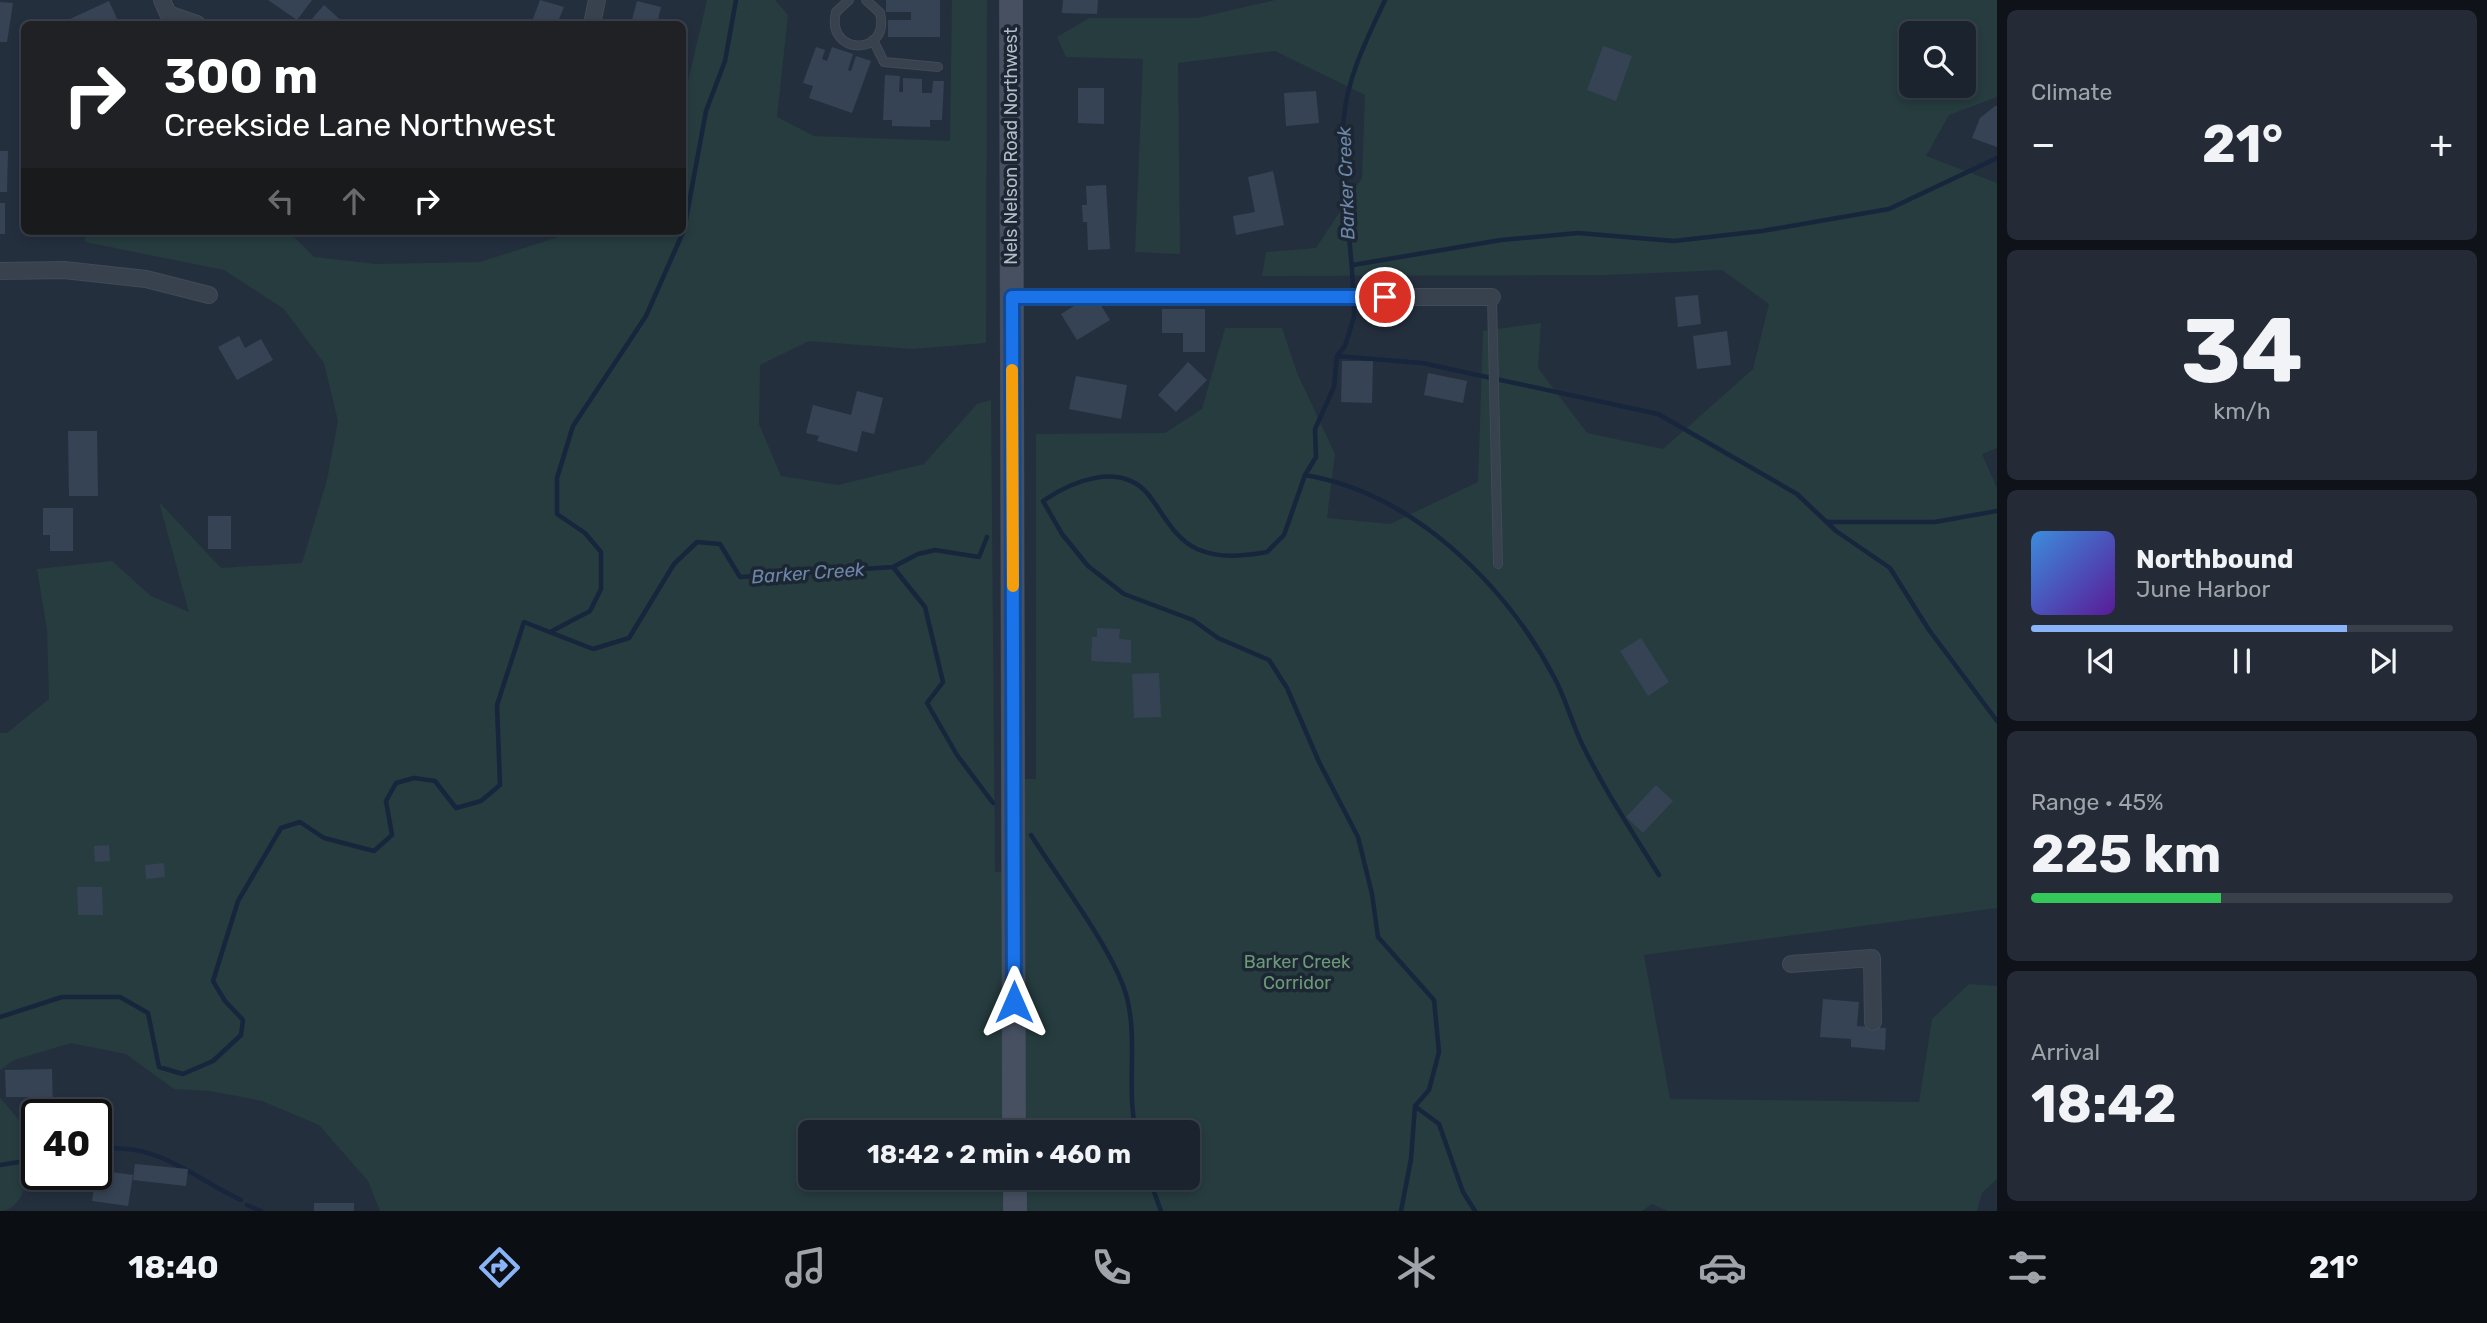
<!DOCTYPE html>
<html lang="en">
<head>
<meta charset="utf-8">
<style>
  :root { --surface:#1b232e; --page:#242b36; --text:#f1f3f6; --muted:#a0a4aa; --line:#39404a; --accent:#8ab4f8 }
  body { margin:0; font-family:Rubik,sans-serif; background:var(--page); color:var(--text); height:100vh; display:flex; flex-direction:column; font-size:26px; white-space:nowrap }
  * { box-sizing:border-box; margin:0 }
  p { font-size:23px; color:var(--muted) }
  .icon { flex:none; width:38px; height:38px; fill:none; stroke:currentColor; stroke-width:2; stroke-linecap:round; stroke-linejoin:round }
  .map { position:relative; flex:1; overflow:hidden }
  .details { display:flex; flex-direction:column; gap:10px; padding:10px; background:#0f1319; width:490px }
  .details>* { flex:none }
  .hud { position:absolute; left:21px; top:21px; width:665px; height:214px; border-radius:10px; box-shadow:0 4px 10px #0003,0 0 0 2px var(--line); background:#202124; color:#fff; overflow:hidden }
  .controls { position:absolute; left:1899px; top:21px; display:grid; gap:14px }
  .controls a { display:grid; place-items:center; width:77px; height:77px; border-radius:10px; background:var(--surface); box-shadow:0 4px 10px #0003,0 0 0 2px var(--line); font-size:35px }
  .speed { position:absolute; left:21px; top:1099px; display:flex; gap:14px; font-size:35px; font-weight:700; text-align:center }
  .speed>* { display:grid; place-content:center; width:91px; height:91px; border-radius:50%; background:var(--surface); box-shadow:0 4px 10px #0003,0 0 0 2px var(--line); line-height:1 }
  .speed .limit { border:4px solid #111; border-radius:10px; background:#fff; color:#111 }
  .pin { position:absolute; display:grid; place-items:center; width:60px; height:60px; color:#fff; margin:-30px; border:4px solid #fff; border-radius:50%; box-shadow:0 2px 7px #0007 }
  .me { position:absolute; width:77px; margin:-38px; rotate:0deg; stroke-linejoin:round; filter:drop-shadow(0 0 5px #0008) }
  .turn { display:flex; align-items:center; gap:24px; height:147px; padding:0 28px; font-size:32px }
  .turn .icon { width:91px; height:91px; stroke-width:2.5 }
  .turn b { display:block; font-size:49px; line-height:60px }
  .lanes { display:flex; align-items:center; height:66px; padding:0 28px; background:#0003; justify-content:center; gap:35px; direction:ltr }
  .lanes .off { opacity:.35 }
  .big { font-size:52px; font-weight:700; line-height:1.1 }
  .details .card { flex:1; display:flex; flex-direction:column; justify-content:center; gap:10px; min-width:0; padding:0 24px; border-radius:10px; background:var(--page) }
  .details .dial { align-items:center; gap:0 }
  .dial b { font-size:91px; line-height:1 }
  .song { display:flex; align-items:center; gap:21px }
  .cover { width:84px; height:84px; border-radius:10px; background:linear-gradient(135deg,hsl(210 70% 55%),hsl(270 70% 35%)) }
  .played { height:7px; border-radius:4px; background:linear-gradient(90deg,var(--accent) 75%,var(--line) 75%) }
  .keys { display:flex; justify-content:space-around; direction:ltr }
  .heat { display:flex; justify-content:space-between; align-items:center; font-size:38px; direction:ltr }
  .charge { height:10px; border-radius:5px; background:linear-gradient(90deg,#34c759 45%,var(--line) 0) }
  .trip { position:absolute; left:798px; top:1120px; width:402px; height:70px; border-radius:10px; background:var(--surface); box-shadow:0 4px 10px #0003,0 0 0 2px var(--line); font-weight:700; line-height:70px; text-align:center }
  .dock { display:flex; height:112px; justify-content:space-around; align-items:center; background:#0b0e12; color:var(--muted) }
  .dock .icon { width:49px; height:49px }
  .dock .on { color:var(--accent) }
  .dock b { font-size:32px; color:var(--text) }
  main { display:flex; flex:1; min-height:0 }
  .map>svg:first-child { display:block }
</style>
</head>
<body>
<main>
<div class="map">
<svg width="1997" height="1211" viewBox="0 0 1997 1211">
  <rect width="100%" height="100%" fill="#242f3e"/>
  <path fill="#263c3f" fill-rule="evenodd" d="M707 0H775L788 15 777 117 814 136 950 141 952 0H987L986 343 912 349 809 341 760 365 759 424 781 476 838 485 924 464 977 404 991 400 995 872 1013 871 1012 779H1036V434L1165 433 1202 409 1225 328H1282L1297 373 1335 454 1327 518 1390 524 1478 482 1483 331 1541 323 1538 368 1587 433 1663 449 1753 369 1769 304 1722 270 1606 275 1262 276 1266 252 1316 248 1362 178 1365 95 1275 51 1178 63 1180 254 1135 252 1143 59 1066 57 1057 37 1089 18H1197L1275 0H1997V97L1949 115 1926 156 1997 183V448L1982 454 1997 488V908L1644 955 1670 1099 1919 1102 1932 1019 1969 984 1997 986V1179L1982 1193 1977 1211H1668L1652 1204 1642 1211H380L368 1181 319 1125 262 1101 210 1091 174 1089 126 1054 71 1043 14 1060 0 1070V733H7L49 699 47 629 37 569 112 561 151 596 189 612 159 502 221 568 302 563 327 480 338 421 324 363 284 309 224 270 85 242V231H288L314 257 376 264 480 262 577 231H682L683 103ZM1911 33H1964V86H1911ZM810 1132H1188V1178H810Z
    M0 1097C8 1108 22 1121 26 1133 34 1153 29 1211 0 1211Z"/>
  <g fill="none" stroke-linecap="round" stroke-linejoin="round">
    <path stroke="#17263c" stroke-width="4.5" d="M1353 265 1501 240 1578 233 1674 241 1762 231 1889 209 1997 158
      M1353 292C1352 233 1337 175 1344 116 1348 75 1368 37 1385 0
      M1354 301V317L1345 346 1337 356 1334 387 1315 429 1316 457 1305 475 1284 535 1267 552C1243 556 1220 559 1197 549 1173 538 1163 512 1147 493 1119 462 1072 481 1043 501L1062 534 1088 566 1124 594 1193 620 1218 638 1269 660 1287 688 1319 762 1358 837 1372 894 1378 937 1434 1000 1439 1052 1429 1090 1415 1106 1411 1159 1401 1211
      M1337 356 1422 363 1658 414 1797 494 1836 531 1890 568 1929 630 1997 721
      M1305 475C1413 493 1505 584 1554 677 1566 699 1572 724 1583 746 1605 791 1633 833 1659 875
      M1827 522H1935L1997 511
      M893 567 925 607 943 682 927 703 957 755 993 803
      M552 631 590 611 601 589V552L585 533 557 514V478L573 426 646 316 684 230 706 111 725 61 736 0
      M1031 835C1057 877 1116 953 1127 998 1138 1042 1126 1088 1136 1132
      M0 1017 62 997H120L148 1013 159 1067 183 1074 213 1061 241 1035 243 1020 225 1001 213 981 238 901 281 828 300 822 324 838 374 851 392 835 386 801 396 783 414 778 435 781 456 808 481 801 500 785 497 705 524 622 593 649 629 638 674 564 697 542 720 544 740 577 893 567 918 554 935 550 979 557 987 537
      M1416 1107 1439 1124 1463 1192 1475 1211
      M96 1150C156 1140 192 1177 241 1200
      M0 1165 37 1159
      M1149 1178 1161 1211
      M247 1205 261 1211"/>
  </g>
  <path fill="#364354" d="M268 0H312L297 20Z
    M540 0 564 7 557 24H531Z
    M886 0H940V37H888V20H911V12H886Z
    M1063 0H1098L1097 14 1062 13Z
    M109 1 119 23 73 24 70 19Z
    M637 1 661 7 657 24H631Z
    M0 2 13 3 7 42H0Z
    M324 5 345 24H313L310 21Z
    M1603 46 1632 56 1616 101 1587 90Z
    M816 47 825 50 822 59 827 61 832 47 853 54 848 70 851 71 856 56 871 61 852 113 809 98 813 86 803 83Z
    M885 75 900 76 899 92H903V78L922 79V93H932L933 81H944L942 120H930V127L892 126V120H883Z
    M1078 88H1104V124L1078 123Z
    M1316 91 1319 123 1286 126 1284 93Z
    M1995 106H1997V147L1972 138 1980 118Z
    M0 151H8L7 192H0Z
    M1273 171 1284 225 1236 235 1233 216 1255 212 1248 177Z
    M1106 185 1110 249 1088 250 1087 222H1083L1082 205H1087L1086 186Z
    M0 203H5V234H0Z
    M1698 295 1701 324 1678 327 1675 297Z
    M1097 299 1110 320 1077 340 1061 314 1082 301 1086 306Z
    M1162 309H1205V352H1183V333H1162Z
    M1727 331 1731 365 1697 369 1693 336Z
    M239 336 245 348 261 339 273 360 237 380 218 347Z
    M1342 361H1373L1372 403 1341 402Z
    M1188 362 1207 380 1176 412 1158 395Z
    M1428 373 1467 381 1463 403 1424 395Z
    M1076 376 1127 385 1121 419 1069 409Z
    M857 391 883 398 874 434 862 431 857 452 817 441 819 436 806 433 813 405 851 415Z
    M68 431H97L98 496H69Z
    M43 508H73V551H50V535H43Z
    M208 516H231V549H208Z
    M1097 628 1120 629 1119 639 1131 640V663L1091 661 1092 637H1097Z
    M1641 638 1669 682 1648 696 1620 651Z
    M1159 673 1161 717 1134 718 1132 674Z
    M1656 785 1673 801 1643 833 1626 817Z
    M109 845 110 861 95 862 94 846Z
    M164 863 165 877 146 879 145 865Z
    M77 887H102L103 915H78Z
    M1823 999 1859 1002 1857 1026 1886 1028 1885 1050 1851 1047V1039L1820 1037Z
    M52 1069 53 1111H37V1097H6L5 1070Z
    M135 1164 188 1169 186 1186 133 1180Z
    M97 1170 133 1175 128 1206 92 1201Z
    M314 1203H354V1211H314Z"/>
  <g fill="none" stroke-linecap="round" stroke-linejoin="round">
    <defs>
      <path id="lane" d="M849 0 836 12C825 56 891 57 880 13L866 0
        M873 40 884 62 938 67
        M1492 297 1498 564"/>
      <path id="street" d="M162 0 168 14 197 24
        M592 24 597 0
        M0 271 64 270 146 279 209 295
        M1012 297H1492
        M1791 964 1872 958 1873 1022"/>
      <path id="secondary" d="M1011 0 1014 1132
        M1015 1178V1211"/>
    </defs>
    <use href="#lane" stroke="#414a57" stroke-width="10"/>
    <use href="#street" stroke="#414a57" stroke-width="18"/>
    <use href="#secondary" stroke="#414a57" stroke-width="24"/>
    <use href="#lane" stroke="#38414e" stroke-width="8"/>
    <use href="#street" stroke="#38414e" stroke-width="16"/>
    <use href="#secondary" stroke="#465061" stroke-width="23"/>
  </g>
  <g fill="none" stroke-linecap="round" stroke-linejoin="round">
    <defs>
      <path id="route" d="M1014 1002 1012 297H1385"/>
    </defs>
    <use href="#route" stroke="#114b97" stroke-width="18"/>
    <use href="#route" stroke="#1a73e8" stroke-width="12"/>
    <path stroke="#f59e0b" stroke-width="12" d="M1012 370 1013 586"/>
  </g>
  <g text-anchor="middle" dominant-baseline="central" stroke-width="7" stroke-linejoin="round" paint-order="stroke">
    <g font-size="18" fill="#b4bcc9" stroke="#1d2633">
      <text transform="translate(1011 146) rotate(-90)">Nels Nelson Road Northwest</text>
    </g>
    <g font-size="18" fill="#6b9a76" stroke="#1d2633">
      <text x="1297" y="962">Barker Creek<tspan x="1297" dy="21">Corridor</tspan></text>
    </g>
    <g font-size="19" font-style="italic" fill="#6d86a8" stroke="#1d2633">
      <text transform="translate(1346 183) rotate(-92)">Barker Creek</text>
      <text transform="translate(808 573) rotate(-4)">Barker Creek</text>
    </g>
  </g>
</svg>
<div class="controls">
<a><svg class="icon" aria-label="search" viewBox="0 0 24 24"><circle cx="10" cy="10" r="6"/><path d="M15 15l6 6"/></svg></a>
</div>
<div class="speed"><div class="limit">40</div></div>
<div class="pin" style="left:1385px;top:297px;background:#d93025"><svg class="icon" aria-label="arrive" viewBox="0 0 24 24"><path d="M6 21V4h12l-3 4 3 4H6"/></svg></div>
<svg class="me" style="left:1014px;top:1002px" viewBox="-20 -20 40 40"><path d="M0-17L14 15 0 8-14 15z" fill="#1a73e8" stroke="#fff" stroke-width="4"/></svg>
<div class="trip">18:42 · 2 min · 460 m</div>
<div class="hud">
<div class="turn"><svg class="icon" aria-label="right" viewBox="0 0 24 24"><path d="M7 20v-9h11M14 6l5 5-5 5"/></svg><div><b>300 m</b>Creekside Lane Northwest</div></div>
<div class="lanes"><svg class="icon off" aria-label="left" viewBox="0 0 24 24"><path d="M17 20v-9H6M10 6l-5 5 5 5"/></svg><svg class="icon off" aria-label="ahead" viewBox="0 0 24 24"><path d="M12 20V5M6 11l6-6 6 6"/></svg><svg class="icon" aria-label="right" viewBox="0 0 24 24"><path d="M7 20v-9h11M14 6l5 5-5 5"/></svg></div>
</div>
</div>
<section class="details">
<div class="card"><p>Climate</p>
<div class="heat"><a>−</a><b class="big">21°</b><a>+</a></div>
</div>
<div class="card dial"><b>34</b><p>km/h</p></div>
<div class="card">
<div class="song"><i class="cover"></i><div><b>Northbound</b><p>June Harbor</p></div></div>
<div class="played"></div>
<div class="keys"><svg class="icon" aria-label="previous" viewBox="0 0 24 24"><path d="M18 5L8 12l10 7zM5 5v14"/></svg><svg class="icon" aria-label="pause" viewBox="0 0 24 24"><path d="M8 5v14M16 5v14"/></svg><svg class="icon" aria-label="next" viewBox="0 0 24 24"><path d="M6 5l10 7-10 7zM19 5v14"/></svg></div>
</div>
<div class="card"><p>Range · 45%</p><b class="big">225 km</b><div class="charge"></div></div>
<div class="card"><p>Arrival</p><b class="big">18:42</b></div>
</section>
</main>
<nav class="dock">
<b>18:40</b>
<svg class="icon on" aria-label="directions" viewBox="0 0 24 24"><path d="M12 3l9 9-9 9-9-9zM9 14v-3h6M13 9l2 2-2 2"/></svg>
<svg class="icon" aria-label="music" viewBox="0 0 24 24"><path d="M9 18V5l10-2v13"/><circle cx="6" cy="18" r="3"/><circle cx="16" cy="16" r="3"/></svg>
<svg class="icon" aria-label="phone" viewBox="0 0 24 24"><path d="M5 4h4l2 5-3 2q2 4 5 5l2-3 5 2v4C11 20 4 13 5 4z"/></svg>
<svg class="icon" aria-label="climate" viewBox="0 0 24 24"><path d="M12 3v18M4 7l16 10M4 17L20 7"/></svg>
<svg class="icon" aria-label="car" viewBox="0 0 24 24"><path d="M5 17H2v-5l4-1 3-4h7l3 4 3 1v5h-3M9 17h6M6 11h13"/><circle cx="7" cy="17" r="2"/><circle cx="17" cy="17" r="2"/></svg>
<svg class="icon" aria-label="filters" viewBox="0 0 24 24"><path d="M4 7h16M4 17h16"/><circle cx="9" cy="7" r="2"/><circle cx="15" cy="17" r="2"/></svg>
<b>21°</b>
</nav>
</body>
</html>
